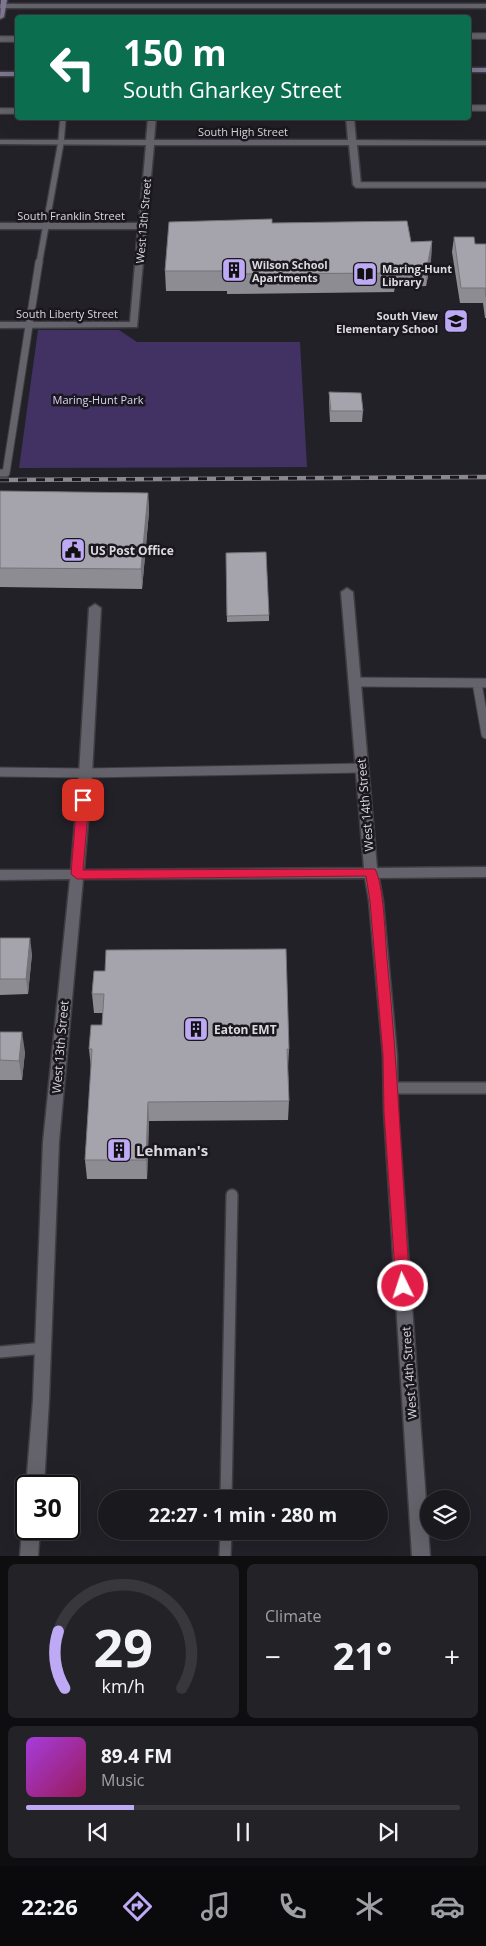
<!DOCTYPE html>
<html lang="en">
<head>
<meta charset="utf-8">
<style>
  :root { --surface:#1a191e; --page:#232227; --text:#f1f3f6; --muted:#9fa0a4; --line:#38383c; --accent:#bea9f5 }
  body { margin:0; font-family:"Open Sans",sans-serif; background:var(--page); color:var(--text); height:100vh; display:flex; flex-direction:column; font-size:19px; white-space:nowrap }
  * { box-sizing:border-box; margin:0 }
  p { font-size:16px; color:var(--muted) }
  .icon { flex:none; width:28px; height:28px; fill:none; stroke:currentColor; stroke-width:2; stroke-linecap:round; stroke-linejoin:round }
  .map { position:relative; height:1556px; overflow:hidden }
  .sheet { display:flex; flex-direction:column; gap:8px; padding:8px; background:#0e0e10; flex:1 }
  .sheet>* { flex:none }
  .top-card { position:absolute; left:15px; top:15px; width:456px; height:105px; border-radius:5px; box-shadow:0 5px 20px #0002,0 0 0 1px var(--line); background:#0b6e4f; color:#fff; overflow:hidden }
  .buttons { position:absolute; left:420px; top:1490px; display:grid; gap:10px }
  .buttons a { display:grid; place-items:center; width:50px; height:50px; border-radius:50%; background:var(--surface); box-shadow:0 5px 20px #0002,0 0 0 1px var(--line); font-size:25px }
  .speed { position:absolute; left:15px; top:1475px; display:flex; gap:10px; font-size:25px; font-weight:700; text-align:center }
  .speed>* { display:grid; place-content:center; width:65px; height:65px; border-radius:50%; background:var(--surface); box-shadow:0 5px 20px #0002,0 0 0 1px var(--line); line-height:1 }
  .speed .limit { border:2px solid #111; border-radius:8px; background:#fff; color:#111 }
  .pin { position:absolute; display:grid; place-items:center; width:42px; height:42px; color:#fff; margin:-21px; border-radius:10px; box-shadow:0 2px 8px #0006 }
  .me { position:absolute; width:55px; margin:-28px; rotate:356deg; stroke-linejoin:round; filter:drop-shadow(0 0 4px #0008) }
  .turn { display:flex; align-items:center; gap:18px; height:105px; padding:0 25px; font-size:22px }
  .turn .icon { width:65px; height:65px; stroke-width:2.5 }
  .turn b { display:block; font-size:35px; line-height:42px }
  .big { font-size:38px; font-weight:700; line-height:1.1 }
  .sheet .widget { flex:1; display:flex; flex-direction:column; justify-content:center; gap:8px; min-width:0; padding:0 18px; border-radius:8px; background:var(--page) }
  .sheet .dial { align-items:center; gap:0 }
  .dial svg { height:130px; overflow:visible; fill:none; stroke:var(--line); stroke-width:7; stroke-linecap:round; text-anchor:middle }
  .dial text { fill:var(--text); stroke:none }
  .song { display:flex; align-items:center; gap:15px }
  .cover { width:60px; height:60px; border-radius:8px; background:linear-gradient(135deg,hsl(280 70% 55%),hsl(330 70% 35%)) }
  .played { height:5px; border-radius:2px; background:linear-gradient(90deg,var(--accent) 25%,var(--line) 25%) }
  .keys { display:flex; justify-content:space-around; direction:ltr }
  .heat { display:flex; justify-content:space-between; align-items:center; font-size:28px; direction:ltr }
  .sheet .tiles { flex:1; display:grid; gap:8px; grid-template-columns:1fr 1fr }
  .widget:last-child { grid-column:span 2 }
  .trip { position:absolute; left:98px; top:1490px; width:290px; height:50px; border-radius:25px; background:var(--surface); box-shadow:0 5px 20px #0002,0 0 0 1px var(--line); font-weight:700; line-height:50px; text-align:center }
  .tabs { display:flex; height:80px; justify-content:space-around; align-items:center; background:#0a0a0c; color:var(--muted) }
  .tabs .icon { width:35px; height:35px }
  .tabs .active { color:var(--accent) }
  .tabs b { font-size:22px; color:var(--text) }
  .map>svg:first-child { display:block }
</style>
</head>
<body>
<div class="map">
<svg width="486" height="1556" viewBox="0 0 486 1556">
  <rect width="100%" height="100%" fill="#232128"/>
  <path fill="#413263" d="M38 330H119L137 342H300L307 467 19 468Z"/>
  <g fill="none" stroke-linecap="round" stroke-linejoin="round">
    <defs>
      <path id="service-far3" d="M469 36H486
        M0 39H18
        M469 108H486
        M0 111H18
        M357 185H486
        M39 264 61 142 63 118"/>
      <path id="service-far2" d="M0 473H6L39 262"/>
      <path id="service-far1" d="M356 682 486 683
        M477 683 486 734
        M0 772 85 773 362 768"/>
      <path id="service" d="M392 1088H486
        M0 1352 44 1348
        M226 1499 232 1195
        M225 1556 226 1531"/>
      <path id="minor" d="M0 4H486V8H0Z
        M148 118H156L154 140H348L346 118H354L356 140 486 141V145H357L361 185 357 187 353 185 349 145H154L137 327 0 328V322H130L138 229H0V223H139L146 145 0 144V140H146Z
        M347 588 353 592 377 868 486 867V877L379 878 383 901 397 1055 398 1112 430 1556H412L384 1112 383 1055 369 901 365 878 83 879 59 1142 49 1400 44 1486H26L33 1400 43 1142 70 879 0 880V870H71L79 774 89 608 95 604 101 608 92 774 84 870 364 868 341 592Z
        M26 1522V1529H40L38 1556H20L22 1529Z"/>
      <path id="secondary" d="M1 0H7L4 17 0 19Z
        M469 68H486V72H469Z
        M0 72H18V76H0Z"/>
    </defs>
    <use href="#service-far3" stroke="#3e3d41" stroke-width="8"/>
    <use href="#service-far2" stroke="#3e3d41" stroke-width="9"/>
    <use href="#service-far1" stroke="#3e3d41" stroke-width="11"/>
    <use href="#service" stroke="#3e3d41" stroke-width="14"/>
    <use href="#minor" stroke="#3e3d41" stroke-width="3"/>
    <use href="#secondary" stroke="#3e3d41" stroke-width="3"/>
    <use href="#service-far3" stroke="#64626a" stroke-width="5.5"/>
    <use href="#service-far2" stroke="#64626a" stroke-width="7"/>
    <use href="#service-far1" stroke="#64626a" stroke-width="9"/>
    <use href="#service" stroke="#64626a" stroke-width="11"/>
    <use href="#minor" fill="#64626a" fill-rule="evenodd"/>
    <use href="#secondary" fill="#7e7592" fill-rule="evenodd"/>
    <defs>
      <path id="rail" d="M0 480 486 477"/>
    </defs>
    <use href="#rail" stroke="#8a888e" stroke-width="4.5"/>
    <use href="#rail" stroke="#1a181e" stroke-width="3" stroke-dasharray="9" stroke-linecap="butt"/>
  </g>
  <path fill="#8e8c93" d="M272 223 411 242 432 241 431 260 426 286 395 287 394 292 227 294V291H166L165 271Z
    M454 237 475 244H486V318H485L483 303H460L452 252Z
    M329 392 363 411 362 422H330L329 403Z
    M0 491 148 493 149 512 142 589 0 587V589Z
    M226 553 269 615V621L227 622Z
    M0 938 32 954 28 994 0 995Z
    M94 971 289 1049 288 1068 289 1101 288 1120 149 1121 147 1179H87L85 1160 91 1068 89 1049 102 1025 103 1013H94L92 994Z
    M0 1032 25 1052 22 1080H0Z"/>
  <path fill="#747278" d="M432 241 431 260 426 286 427 267Z
    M148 493 149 512 142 589 141 569Z
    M30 938 32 954 28 994 26 979Z
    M22 1032 25 1052 22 1080 19 1061Z
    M148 1102 149 1121 147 1179 146 1160Z"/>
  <path fill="#a5a3ab" stroke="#747278" d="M272 219V223L407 221 411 242 432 241 427 267 395 268 396 273 227 274V271H165L169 222Z
    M454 237H474L475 244H486V297L485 288H461Z
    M329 392 361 393 363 411H331Z
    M0 491 148 493 141 569 0 568Z
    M266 552 269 615 227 616 226 553Z
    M0 938H30L26 979H0Z
    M286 949 289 1049H287L289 1101 148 1102 146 1160H85L92 1049H89L91 1025H102L104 994H92L94 971H105L106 950Z
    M0 1032H22L19 1061 0 1060Z"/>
  <path fill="#e11d48" stroke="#92132f" d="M83 796 89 800 83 870 375 869C384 885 385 938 387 959 398 1068 402 1177 410 1286L408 1291 403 1293 398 1291 396 1286 384 1112 383 1055 370 901 366 876 77 879 71 874 77 800Z"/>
  <defs>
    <symbol id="building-square" viewBox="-11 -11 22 22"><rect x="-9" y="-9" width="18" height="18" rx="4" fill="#bea9f5" stroke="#1a181e"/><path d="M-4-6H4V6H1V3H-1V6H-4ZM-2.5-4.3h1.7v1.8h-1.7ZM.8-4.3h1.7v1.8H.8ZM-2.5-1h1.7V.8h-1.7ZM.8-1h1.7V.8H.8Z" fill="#111"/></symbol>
    <symbol id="library-square" viewBox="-11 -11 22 22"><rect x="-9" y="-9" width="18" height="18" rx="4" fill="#bea9f5" stroke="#1a181e"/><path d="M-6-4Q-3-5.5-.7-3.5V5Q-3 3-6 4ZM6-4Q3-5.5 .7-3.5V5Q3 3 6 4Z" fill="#111"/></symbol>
    <symbol id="school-square" viewBox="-11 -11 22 22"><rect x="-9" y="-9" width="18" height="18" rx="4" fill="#bea9f5" stroke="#1a181e"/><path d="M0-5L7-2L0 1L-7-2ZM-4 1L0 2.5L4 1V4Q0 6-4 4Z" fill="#111"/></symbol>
    <symbol id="civic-square" viewBox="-11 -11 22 22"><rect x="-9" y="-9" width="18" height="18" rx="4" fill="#bea9f5" stroke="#1a181e"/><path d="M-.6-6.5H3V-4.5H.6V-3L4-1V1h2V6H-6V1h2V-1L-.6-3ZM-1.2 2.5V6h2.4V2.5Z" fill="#111"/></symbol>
  </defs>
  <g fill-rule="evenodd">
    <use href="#building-square" x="220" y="256" width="28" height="28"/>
    <use href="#library-square" x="351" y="260" width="28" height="28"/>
    <use href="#school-square" x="442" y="307" width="28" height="28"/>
    <use href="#civic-square" x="59" y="536" width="28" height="28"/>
    <use href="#building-square" x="182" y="1015" width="28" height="28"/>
    <use href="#building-square" x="105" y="1136" width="28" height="28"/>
  </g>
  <g text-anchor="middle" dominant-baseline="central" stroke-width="5" stroke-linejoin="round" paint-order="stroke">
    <g font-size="11" fill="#dbdade" stroke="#1a181e">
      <text x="243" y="131">South High Street</text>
      <text x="71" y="215">South Franklin Street</text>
      <text transform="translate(143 221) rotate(-85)">West 13th Street</text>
      <text x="67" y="313">South Liberty Street</text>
    </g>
    <g font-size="11" font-weight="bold" fill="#dbdade" stroke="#1a181e" text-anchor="start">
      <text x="252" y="264">Wilson School<tspan x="252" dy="13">Apartments</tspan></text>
      <text x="382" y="268">Maring-Hunt<tspan x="382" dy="13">Library</tspan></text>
      <text x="438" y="315" text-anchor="end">South View<tspan x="438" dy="13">Elementary School</tspan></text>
    </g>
    <g font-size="11" fill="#dad0f9" stroke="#1a181e">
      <text x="98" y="399">Maring-Hunt Park</text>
    </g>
    <g font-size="12" font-weight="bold" fill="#dbdade" stroke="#1a181e" text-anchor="start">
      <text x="90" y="550">US Post Office</text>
      <text x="214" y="1029">Eaton EMT</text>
    </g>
    <g font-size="12" fill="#dbdade" stroke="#1a181e">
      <text transform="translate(365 805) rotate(-95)">West 14th Street</text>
      <text transform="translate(60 1047) rotate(-85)">West 13th Street</text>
      <text transform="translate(409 1373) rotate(-94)">West 14th Street</text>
    </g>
    <g font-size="15" font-weight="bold" fill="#dbdade" stroke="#1a181e" text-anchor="start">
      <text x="136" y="1150">Lehman's</text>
    </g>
  </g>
</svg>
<div class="buttons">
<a><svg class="icon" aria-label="layers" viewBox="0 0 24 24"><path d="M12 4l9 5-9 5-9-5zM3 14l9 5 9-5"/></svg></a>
</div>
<div class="speed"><div class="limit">30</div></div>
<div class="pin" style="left:83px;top:800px;background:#d93025"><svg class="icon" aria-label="arrive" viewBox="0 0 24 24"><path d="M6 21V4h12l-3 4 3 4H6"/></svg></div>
<svg class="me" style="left:403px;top:1286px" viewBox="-20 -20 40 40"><circle r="17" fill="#e11d48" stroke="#fff" stroke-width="3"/><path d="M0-11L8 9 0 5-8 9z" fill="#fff"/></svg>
<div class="trip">22:27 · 1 min · 280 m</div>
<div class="top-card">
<div class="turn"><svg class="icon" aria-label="left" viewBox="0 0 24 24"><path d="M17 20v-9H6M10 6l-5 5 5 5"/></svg><div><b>150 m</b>South Gharkey Street</div></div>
</div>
</div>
<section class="sheet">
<div class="tiles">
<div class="widget dial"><svg viewBox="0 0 100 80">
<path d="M14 69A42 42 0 1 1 86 69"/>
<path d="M14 69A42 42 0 0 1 10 34" stroke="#bea9f5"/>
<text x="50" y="56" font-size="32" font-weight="700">29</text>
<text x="50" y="72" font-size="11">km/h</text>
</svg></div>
<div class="widget"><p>Climate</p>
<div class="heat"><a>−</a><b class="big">21°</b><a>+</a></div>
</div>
<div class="widget">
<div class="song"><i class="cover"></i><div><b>89.4 FM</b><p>Music</p></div></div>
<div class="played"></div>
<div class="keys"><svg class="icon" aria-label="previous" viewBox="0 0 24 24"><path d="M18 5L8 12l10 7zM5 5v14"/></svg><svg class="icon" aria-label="pause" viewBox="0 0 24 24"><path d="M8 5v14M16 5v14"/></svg><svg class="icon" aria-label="next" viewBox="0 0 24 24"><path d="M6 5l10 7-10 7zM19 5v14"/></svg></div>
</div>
</div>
</section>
<nav class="tabs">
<b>22:26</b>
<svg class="icon active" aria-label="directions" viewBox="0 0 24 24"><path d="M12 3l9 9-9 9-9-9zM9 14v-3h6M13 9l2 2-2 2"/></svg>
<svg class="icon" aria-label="music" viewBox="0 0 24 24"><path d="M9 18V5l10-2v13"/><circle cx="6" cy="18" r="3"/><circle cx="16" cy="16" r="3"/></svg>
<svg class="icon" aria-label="phone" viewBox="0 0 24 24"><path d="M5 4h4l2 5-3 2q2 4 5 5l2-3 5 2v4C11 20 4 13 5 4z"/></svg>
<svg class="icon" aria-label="climate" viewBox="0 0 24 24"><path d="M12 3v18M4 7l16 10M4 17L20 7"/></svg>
<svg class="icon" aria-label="car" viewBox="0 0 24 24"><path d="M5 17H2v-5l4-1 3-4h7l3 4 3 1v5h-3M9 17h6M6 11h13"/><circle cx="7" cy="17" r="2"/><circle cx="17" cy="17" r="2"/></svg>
</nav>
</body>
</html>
